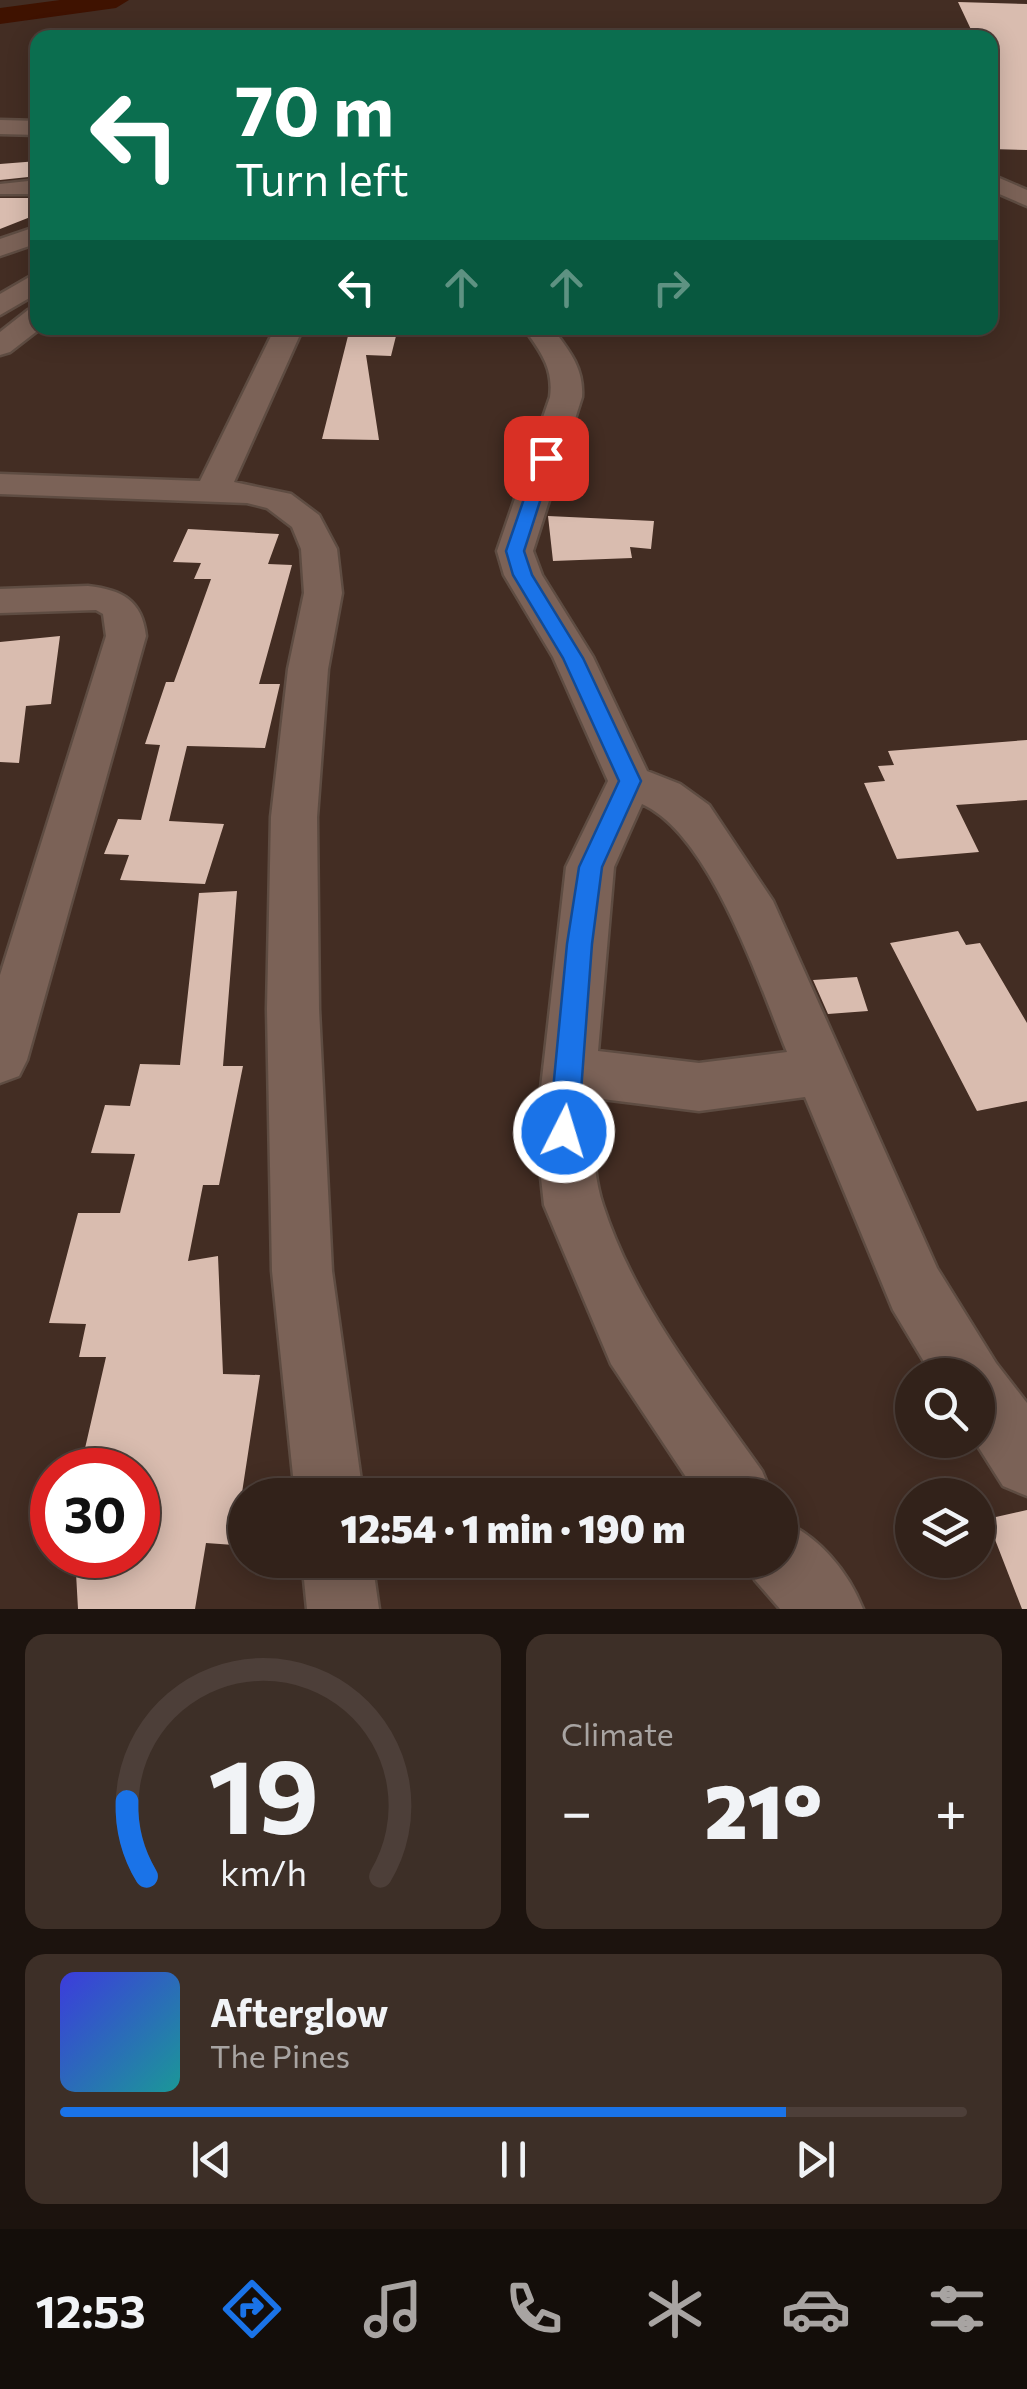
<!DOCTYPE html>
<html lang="en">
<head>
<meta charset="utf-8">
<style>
  :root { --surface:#32221a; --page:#3d2f27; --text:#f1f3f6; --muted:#a8a4a2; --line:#4d3f39; --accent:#1a73e8 }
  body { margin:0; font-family:Commissioner,sans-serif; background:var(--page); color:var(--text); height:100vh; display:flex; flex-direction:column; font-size:38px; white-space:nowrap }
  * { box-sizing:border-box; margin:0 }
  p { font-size:32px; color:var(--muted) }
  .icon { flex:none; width:55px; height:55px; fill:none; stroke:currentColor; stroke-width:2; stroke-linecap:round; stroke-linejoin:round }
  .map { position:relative; height:1609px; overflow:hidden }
  .drawer { display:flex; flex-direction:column; gap:25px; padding:25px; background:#1c130e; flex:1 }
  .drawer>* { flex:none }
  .top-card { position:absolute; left:30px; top:30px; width:968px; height:305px; border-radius:20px; box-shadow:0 5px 25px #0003,0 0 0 2px var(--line); background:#0b6e4f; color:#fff; overflow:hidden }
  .controls { position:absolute; left:895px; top:1358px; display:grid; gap:20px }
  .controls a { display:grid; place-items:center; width:100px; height:100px; border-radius:50%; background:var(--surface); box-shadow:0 5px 25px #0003,0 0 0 2px var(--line); font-size:50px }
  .speed { position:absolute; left:30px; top:1448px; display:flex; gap:20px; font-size:50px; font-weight:700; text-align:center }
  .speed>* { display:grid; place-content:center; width:130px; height:130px; border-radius:50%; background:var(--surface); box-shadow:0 5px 25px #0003,0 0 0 2px var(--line); line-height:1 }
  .speed .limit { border:15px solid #d22; background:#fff; color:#111 }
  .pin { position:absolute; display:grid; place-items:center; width:85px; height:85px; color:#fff; margin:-42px; border-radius:20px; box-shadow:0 5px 15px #0006 }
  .me { position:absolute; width:110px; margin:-55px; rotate:5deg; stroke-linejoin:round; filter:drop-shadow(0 0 8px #0008) }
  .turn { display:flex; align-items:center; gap:35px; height:210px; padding:0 40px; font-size:45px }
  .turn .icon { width:130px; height:130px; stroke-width:2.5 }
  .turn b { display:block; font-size:70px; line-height:85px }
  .lanes { display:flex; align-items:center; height:95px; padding:0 40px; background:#0003; justify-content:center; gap:50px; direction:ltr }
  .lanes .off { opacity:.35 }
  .big { font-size:75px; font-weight:800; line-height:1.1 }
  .drawer .widget { flex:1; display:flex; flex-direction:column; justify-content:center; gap:15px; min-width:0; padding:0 35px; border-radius:20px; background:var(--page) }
  .drawer .dial { align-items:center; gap:0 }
  .dial svg { height:260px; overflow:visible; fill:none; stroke:var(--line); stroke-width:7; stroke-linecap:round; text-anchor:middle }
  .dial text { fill:var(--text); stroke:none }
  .song { display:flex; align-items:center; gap:30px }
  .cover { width:120px; height:120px; border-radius:15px; background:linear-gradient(135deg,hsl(240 70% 55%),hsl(180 70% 35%)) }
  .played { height:10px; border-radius:5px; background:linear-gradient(90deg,var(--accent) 80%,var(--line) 80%) }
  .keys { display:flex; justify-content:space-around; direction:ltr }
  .heat { display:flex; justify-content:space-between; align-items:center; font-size:55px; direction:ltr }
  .drawer .tiles { flex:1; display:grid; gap:25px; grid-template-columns:1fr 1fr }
  .widget:last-child { grid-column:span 2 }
  .trip { position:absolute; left:228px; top:1478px; width:570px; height:100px; border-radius:50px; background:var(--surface); box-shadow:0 5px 25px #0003,0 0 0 2px var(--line); font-weight:800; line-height:100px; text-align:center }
  .dock { display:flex; height:160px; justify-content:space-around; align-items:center; background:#140e0a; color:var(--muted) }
  .dock .icon { width:70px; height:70px }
  .dock .active { color:var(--accent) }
  .dock b { font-size:45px; color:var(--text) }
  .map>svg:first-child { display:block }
</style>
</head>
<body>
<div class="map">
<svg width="1027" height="1609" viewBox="0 0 1027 1609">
  <rect width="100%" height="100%" fill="#432d23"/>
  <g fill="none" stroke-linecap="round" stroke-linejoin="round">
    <path fill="#3f1200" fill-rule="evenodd" d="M60 0H129L116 8 0 24V8Z"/>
  </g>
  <path fill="#d9bcaf" d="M958 2 1027 4V150L990 149V38H975Z
    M38 161V176L0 180V164Z
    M0 198H38V214L0 229Z
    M350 328H398L391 356 366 355 379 440 322 439Z
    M548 516 654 521 651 549 630 547 632 558 553 561Z
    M188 529 279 534 268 564 292 565 259 684H280L265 748 187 746 169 821 224 824 205 884 120 880 129 855 104 854 118 819 141 820 160 745 145 744 166 682H174L211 579H194L201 563 173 562Z
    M60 636 51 704 26 706 19 763 0 762V642Z
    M1027 740V800L956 805 979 852 897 859 864 783 885 781 878 766 894 765 888 751Z
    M237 891 223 1066H243L219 1185H203L188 1261 218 1256 223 1374 260 1375 234 1545 206 1543 195 1609H78L75 1555H138V1470H80L106 1357H79L86 1324 49 1323 78 1213H120L135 1154 91 1153 105 1105 130 1106 140 1064 180 1065 199 893Z
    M958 931 966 945 980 943 1027 1023V1101L977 1111 890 943Z
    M857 977 868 1011 828 1014 813 980Z
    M1027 1510V1609H1022L987 1519Z"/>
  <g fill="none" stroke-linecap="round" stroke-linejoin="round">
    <defs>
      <path id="minor" d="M0 120 38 121V135L0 134Z
        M990 174 1027 190V206L990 190Z
        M38 180V194H0V184Z
        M38 226V243L0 256V239Z
        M38 272V293L0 315V294Z
        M38 308V328H41L10 352 0 355V332L28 310Z
        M275 328H303L234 482 291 494 319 515 337 549 342 593 328 669 317 817 319 1009 332 1271 363 1495H295L272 1271 267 1009 271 817 288 669 304 593 301 549 292 527 267 508 247 503 0 494V474L200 481Z
        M524 328H552C569 350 584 368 582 397L533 551 542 575 593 657 647 771 680 784 709 805 773 901 937 1268 996 1363 1027 1403V1496L1003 1486 974 1440H978V1375H932L893 1310 805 1097 699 1111 594 1098C592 1132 592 1172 603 1205 635 1304 703 1387 762 1471L772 1495H698L611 1364 544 1205 536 1132 566 867 608 781 553 657 504 575 497 551 550 397C554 368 540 351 524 328ZM642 804C711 835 759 984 787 1052L699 1063 598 1051 614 867Z
        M88 586C122 590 142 600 146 636L27 1060 19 1076 0 1083V975L106 636 103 614 96 610 0 613V589Z
        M780 1520C818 1535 848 1571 863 1609H780L755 1580 747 1560H780Z
        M302 1560H372L379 1609H307Z"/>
    </defs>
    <use href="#minor" stroke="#5e4c42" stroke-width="5"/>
    <use href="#minor" fill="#7b6257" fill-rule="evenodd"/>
  </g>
  <path fill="#1a73e8" stroke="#114b97" stroke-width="2.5" d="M546 453 554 458 524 551 532 575 583 658 641 781 602 867 592 944 578 1132 574 1141 564 1145 553 1141 549 1132 567 944 579 867 619 781 563 658 513 575 506 551 538 458Z"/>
</svg>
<div class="controls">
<a><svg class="icon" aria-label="search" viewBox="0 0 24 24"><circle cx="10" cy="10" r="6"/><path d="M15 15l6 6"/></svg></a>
<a><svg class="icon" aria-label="layers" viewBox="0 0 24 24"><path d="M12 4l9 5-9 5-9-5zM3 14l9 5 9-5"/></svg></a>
</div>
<div class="speed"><div class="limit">30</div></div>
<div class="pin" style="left:546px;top:458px;background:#d93025"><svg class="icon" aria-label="arrive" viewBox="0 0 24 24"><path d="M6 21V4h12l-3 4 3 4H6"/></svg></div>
<svg class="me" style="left:564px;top:1132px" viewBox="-20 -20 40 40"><circle r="17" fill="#1a73e8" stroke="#fff" stroke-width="3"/><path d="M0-11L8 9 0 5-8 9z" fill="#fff"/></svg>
<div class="trip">12:54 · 1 min · 190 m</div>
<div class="top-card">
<div class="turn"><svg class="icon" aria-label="left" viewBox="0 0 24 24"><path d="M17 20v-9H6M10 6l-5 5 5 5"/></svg><div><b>70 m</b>Turn left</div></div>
<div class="lanes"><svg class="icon" aria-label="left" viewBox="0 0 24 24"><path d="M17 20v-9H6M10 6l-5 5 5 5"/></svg><svg class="icon off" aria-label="ahead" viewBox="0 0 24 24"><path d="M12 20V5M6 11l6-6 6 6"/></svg><svg class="icon off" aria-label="ahead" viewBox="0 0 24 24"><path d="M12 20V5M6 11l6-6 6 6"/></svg><svg class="icon off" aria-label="right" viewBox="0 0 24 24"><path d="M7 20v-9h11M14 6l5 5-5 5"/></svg></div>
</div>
</div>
<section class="drawer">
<div class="tiles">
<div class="widget dial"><svg viewBox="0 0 100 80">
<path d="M14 69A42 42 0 1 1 86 69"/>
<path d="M14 69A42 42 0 0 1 8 46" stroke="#1a73e8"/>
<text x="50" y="56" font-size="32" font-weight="700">19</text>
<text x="50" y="72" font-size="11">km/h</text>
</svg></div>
<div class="widget"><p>Climate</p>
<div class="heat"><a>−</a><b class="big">21°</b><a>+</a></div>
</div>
<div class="widget">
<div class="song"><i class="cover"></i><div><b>Afterglow</b><p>The Pines</p></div></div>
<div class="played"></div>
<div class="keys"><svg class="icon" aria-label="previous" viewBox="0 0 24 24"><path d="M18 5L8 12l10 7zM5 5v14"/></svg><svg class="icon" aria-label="pause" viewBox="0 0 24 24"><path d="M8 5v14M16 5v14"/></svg><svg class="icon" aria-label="next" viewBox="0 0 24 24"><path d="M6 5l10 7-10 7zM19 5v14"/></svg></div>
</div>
</div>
</section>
<nav class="dock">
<b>12:53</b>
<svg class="icon active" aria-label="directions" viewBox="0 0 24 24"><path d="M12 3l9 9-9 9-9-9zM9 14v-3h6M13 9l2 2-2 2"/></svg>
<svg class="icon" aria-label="music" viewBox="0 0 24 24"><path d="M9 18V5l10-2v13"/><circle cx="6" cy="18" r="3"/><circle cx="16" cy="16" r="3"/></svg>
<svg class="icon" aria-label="phone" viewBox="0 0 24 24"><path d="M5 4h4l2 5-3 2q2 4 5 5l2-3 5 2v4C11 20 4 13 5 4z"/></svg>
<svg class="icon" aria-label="climate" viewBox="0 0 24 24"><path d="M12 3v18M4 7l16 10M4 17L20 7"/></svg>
<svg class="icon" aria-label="car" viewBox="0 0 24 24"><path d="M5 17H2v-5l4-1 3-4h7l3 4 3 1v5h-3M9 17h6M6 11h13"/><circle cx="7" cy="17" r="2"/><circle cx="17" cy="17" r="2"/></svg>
<svg class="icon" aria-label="filters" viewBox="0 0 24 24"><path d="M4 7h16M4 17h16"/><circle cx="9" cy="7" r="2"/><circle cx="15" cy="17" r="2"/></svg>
</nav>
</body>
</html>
